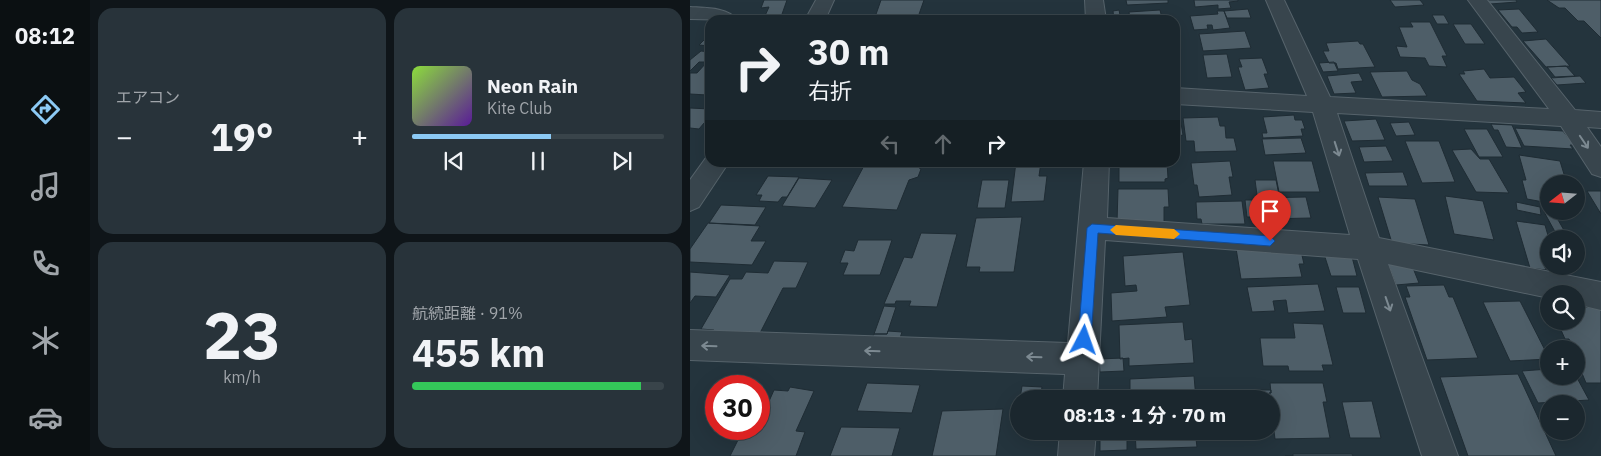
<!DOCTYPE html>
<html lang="ja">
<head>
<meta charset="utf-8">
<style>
  :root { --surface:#1b272e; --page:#28333a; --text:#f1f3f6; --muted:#a0a5aa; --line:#39444a; --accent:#8ccaf5 }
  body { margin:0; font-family:"IBM Plex Sans","Noto Sans JP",sans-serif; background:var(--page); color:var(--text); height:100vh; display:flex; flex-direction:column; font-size:19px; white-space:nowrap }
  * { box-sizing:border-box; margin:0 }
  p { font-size:16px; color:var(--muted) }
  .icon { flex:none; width:28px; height:28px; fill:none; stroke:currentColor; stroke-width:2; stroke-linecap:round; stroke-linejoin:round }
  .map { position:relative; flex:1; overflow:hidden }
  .panel { display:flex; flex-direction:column; gap:8px; padding:8px; background:#0f1519; width:600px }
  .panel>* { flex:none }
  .guide { position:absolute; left:15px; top:15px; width:475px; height:152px; border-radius:15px; box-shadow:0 5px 20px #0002,0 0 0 1px var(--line); background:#1b272e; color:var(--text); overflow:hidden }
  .needle { width:32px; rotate:253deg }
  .buttons { position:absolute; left:850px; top:175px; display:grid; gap:10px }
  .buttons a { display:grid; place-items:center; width:45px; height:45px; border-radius:50%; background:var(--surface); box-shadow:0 5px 20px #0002,0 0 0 1px var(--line); font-size:25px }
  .speed { position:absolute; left:15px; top:375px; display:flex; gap:10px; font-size:25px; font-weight:700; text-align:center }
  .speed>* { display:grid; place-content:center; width:65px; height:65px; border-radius:50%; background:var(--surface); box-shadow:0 5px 20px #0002,0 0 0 1px var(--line); line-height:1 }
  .speed .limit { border:8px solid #d22; background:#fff; color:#111 }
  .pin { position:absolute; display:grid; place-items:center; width:42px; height:42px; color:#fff; margin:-51px -21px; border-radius:50% 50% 50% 0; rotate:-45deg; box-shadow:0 0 5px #0007 }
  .pin .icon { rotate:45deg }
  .me { position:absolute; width:55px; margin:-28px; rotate:4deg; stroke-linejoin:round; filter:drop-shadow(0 0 4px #0008) }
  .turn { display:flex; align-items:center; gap:18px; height:105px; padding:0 20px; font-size:22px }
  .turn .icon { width:65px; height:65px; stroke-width:2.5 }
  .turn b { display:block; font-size:35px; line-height:42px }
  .lanes { display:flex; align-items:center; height:48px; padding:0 20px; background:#0003; justify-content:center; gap:25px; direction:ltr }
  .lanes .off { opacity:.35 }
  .big { font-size:38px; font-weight:700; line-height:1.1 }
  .panel .tile { flex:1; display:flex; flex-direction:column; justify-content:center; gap:8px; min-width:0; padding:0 18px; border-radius:15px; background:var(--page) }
  .panel .dial { align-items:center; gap:0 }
  .dial b { font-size:65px; line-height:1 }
  .song { display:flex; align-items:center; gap:15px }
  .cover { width:60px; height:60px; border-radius:8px; background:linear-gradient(135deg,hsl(90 70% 55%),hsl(270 70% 35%)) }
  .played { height:5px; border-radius:2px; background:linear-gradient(90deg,var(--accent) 55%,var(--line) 55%) }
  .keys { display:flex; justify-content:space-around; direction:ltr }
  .heat { display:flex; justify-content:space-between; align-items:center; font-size:28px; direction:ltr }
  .charge { height:8px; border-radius:4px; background:linear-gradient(90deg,#34c759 91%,var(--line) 0) }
  .panel .tiles { flex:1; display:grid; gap:8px; grid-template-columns:repeat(2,1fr) }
  .trip { position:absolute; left:320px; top:390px; width:270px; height:50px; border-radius:25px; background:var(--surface); box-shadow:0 5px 20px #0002,0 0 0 1px var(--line); font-weight:700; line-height:50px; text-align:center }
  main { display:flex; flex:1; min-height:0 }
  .tabs { display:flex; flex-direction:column; width:90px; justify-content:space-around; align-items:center; background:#0b1012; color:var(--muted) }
  .tabs .icon { width:35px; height:35px }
  .tabs .active { color:var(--accent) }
  .tabs b { font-size:22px; color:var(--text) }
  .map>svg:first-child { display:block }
</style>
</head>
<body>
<main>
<nav class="tabs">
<b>08:12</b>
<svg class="icon active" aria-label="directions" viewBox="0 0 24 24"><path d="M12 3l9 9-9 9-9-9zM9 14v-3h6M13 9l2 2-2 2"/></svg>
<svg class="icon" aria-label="music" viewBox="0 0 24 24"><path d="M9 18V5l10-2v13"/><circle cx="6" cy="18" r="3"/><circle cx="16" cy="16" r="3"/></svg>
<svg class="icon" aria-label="phone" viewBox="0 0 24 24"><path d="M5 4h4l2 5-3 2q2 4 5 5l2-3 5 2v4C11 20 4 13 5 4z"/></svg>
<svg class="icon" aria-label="climate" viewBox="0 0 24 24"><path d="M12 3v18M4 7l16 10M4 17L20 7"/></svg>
<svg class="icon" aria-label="car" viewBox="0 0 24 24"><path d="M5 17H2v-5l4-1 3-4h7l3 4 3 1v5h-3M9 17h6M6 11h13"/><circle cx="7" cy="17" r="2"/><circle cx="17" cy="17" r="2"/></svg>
</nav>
<section class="panel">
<div class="tiles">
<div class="tile"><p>エアコン</p>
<div class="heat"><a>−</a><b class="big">19°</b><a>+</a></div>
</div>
<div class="tile">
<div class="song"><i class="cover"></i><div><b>Neon Rain</b><p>Kite Club</p></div></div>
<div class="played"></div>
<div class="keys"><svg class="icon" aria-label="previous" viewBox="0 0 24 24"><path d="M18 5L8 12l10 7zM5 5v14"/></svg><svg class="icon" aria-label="pause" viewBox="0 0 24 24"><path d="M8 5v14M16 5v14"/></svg><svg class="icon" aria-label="next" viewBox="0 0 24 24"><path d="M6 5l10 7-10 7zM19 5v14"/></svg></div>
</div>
<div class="tile dial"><b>23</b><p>km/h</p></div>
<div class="tile"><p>航続距離 · 91%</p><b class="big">455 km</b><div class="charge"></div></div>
</div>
</section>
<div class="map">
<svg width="911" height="456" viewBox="0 0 911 456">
  <rect width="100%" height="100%" fill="#24343d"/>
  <path fill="#4e5e68" stroke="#1f2c34" d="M74 0H97L91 17 74 18 79 7 71 8Z
    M191 0H234L227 20H184Z
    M436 0H478V3L437 5Z
    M504 0H548V1L539 2 541 8 528 9V5L505 7Z
    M700 0H730L734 5 705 7Z
    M797 0H826L827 2 800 4Z
    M857 0H911V38L894 21H888L875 8H869Z
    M558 9 561 18H537L534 11Z
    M829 9 848 32 832 33 827 27H822L808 10Z
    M429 10 431 20H424L423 11Z
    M470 10 472 18 484 17 485 20H440L439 12Z
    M527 11H534L540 28 523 30 522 25H517L518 29 504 30 500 16 528 14Z
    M742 15H754L759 24H747Z
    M720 22H740L757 56H752L757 67 739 66 735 58 710 57 706 46 717 47 709 27H723Z
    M763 24H781L795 44H775Z
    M555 31 561 48 513 51 509 34Z
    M20 34V46L9 45Z
    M856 39 880 66 856 67 833 41Z
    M668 41 670 44H673L685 67 648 69 646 63H639L633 51H639L636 43Z
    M11 51 20 52V93L17 95 0 94V73H7L17 62H9L0 71V60Z
    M537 54 542 77 517 78 513 55Z
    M572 58 578 74H574L579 88 555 90 548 67H552L549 59Z
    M644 62 648 71 633 72 629 63Z
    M876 66 885 76 865 77 857 67Z
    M794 69 800 78 824 77 836 92 828 93 836 103 787 101 769 74H775L773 71Z
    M717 71 722 80 730 84 737 96 692 97 680 72Z
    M669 73 673 81 661 82 666 93 644 94 637 76Z
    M890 76 896 83 867 85 861 78Z
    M0 108 20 109V116L9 129 0 128Z
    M485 110H489L491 123 485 124Z
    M604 115 605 120H612L615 129H611L613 136 573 138 572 133H577L573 117Z
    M528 117 530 126H535L536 138H544L547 151 505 152 504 141H496L493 118Z
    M686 119 695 140 662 141 654 121Z
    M719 122 725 135 706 136 700 123Z
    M491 123 493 135 488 136 489 148 485 149V124Z
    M801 124 822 125 832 148 816 147 808 130H804Z
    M825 128 873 131 884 145H880L883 149 834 146Z
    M774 129H797L813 157H789Z
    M611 138 616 153 575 155 572 139Z
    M715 141H749L765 182 732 183Z
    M696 146 703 161 674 162 669 147Z
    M781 149 790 159H799L819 193 786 192 762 150Z
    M829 155 870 161 877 184H859V203L837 199 832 180H836Z
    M540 161 543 177H539L542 195 509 197 507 185H504L501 163Z
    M583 161H622L630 192H589Z
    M176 162H228L226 166 231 169 228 177 219 180 207 210 152 207Z
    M326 162H351L349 176H357L354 201 321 202Z
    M429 162H477L478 178 475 179V182H429Z
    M713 172 718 186H679L675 173Z
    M78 176 109 177 97 197H92L88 202 69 201 72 195H66Z
    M109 178 142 180 125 208 92 206Z
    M292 180H319L315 208H287Z
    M565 180H586L589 195H567Z
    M428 189H478L479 207H474V222L427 223Z
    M897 191H911V214Z
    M755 196 793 201 804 240 764 234Z
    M616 197 621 218 573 219 569 198Z
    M688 197 725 199 739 245 702 243Z
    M555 200H568L570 217H557Z
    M552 201 555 224H512L511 219H507L506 202Z
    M826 202 850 207 851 215 827 210Z
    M31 205 76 207 65 225 19 223Z
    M853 210 863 211 879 239H869Z
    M332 217 324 272H289L290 267H276L286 218Z
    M826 221 855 225 859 239V263L853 262 856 270 840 268Z
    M18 223 70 226 61 241H76L62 265 0 262V249Z
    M231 233 267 234 247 307 219 306 221 301H206L205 304H194L214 257 222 258Z
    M168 240H202L190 275H153L158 263H150L155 250 164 251Z
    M545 242 611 251 614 264H609L612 277 551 279Z
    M493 252 500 305 475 307 477 317 422 321 421 293 447 291 446 285 435 286 433 256Z
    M661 253 667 276H641L634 254Z
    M84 261 118 262 106 288H93L69 335 22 332 24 330 11 329 40 279H52L56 272 78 273Z
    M721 263 729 283 706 285 698 264Z
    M0 272 40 275 26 297 5 296 0 303Z
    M628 284 635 311 598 313 596 300 583 301 585 311 562 312 557 287Z
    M754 285 759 297H763L788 358 737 360 715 297H720L716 286Z
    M646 287H669L676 313H653Z
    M830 301 859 358V359L820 361 793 302Z
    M886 305 887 307 911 308V383H896L889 366H892L886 349H884L879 339H875L867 321H886Z
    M194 306 206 307 197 334H184Z
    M493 322 495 340 502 339 504 363 439 366V358L430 359 429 325Z
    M603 323 633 324 643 365H632L634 371H599L598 366H573L570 338H605Z
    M198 331 212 332 208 344 180 343 184 334H197Z
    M433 358 434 371 410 372 409 359Z
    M859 369V376H886L899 400 848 403 832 371Z
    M828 374 866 456H778L750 377Z
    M504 376 506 399H440V379Z
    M177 383 230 385 222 413 167 411Z
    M580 383H633L637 402H633L640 438 585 439 579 393H581Z
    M332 386 352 387 350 399H330Z
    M100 387 124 391 106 431 115 432 106 456H40L52 432H55L56 429H69V408H76L84 390 98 391Z
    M567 390H581V393H579L580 399H568Z
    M682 401 691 438H660L652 402Z
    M313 409 306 456H242L252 411Z
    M151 427 210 428 202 456H140Z
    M410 431H437V450L410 451Z
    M445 431H505L507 447 446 449Z
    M603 454H662L663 456H595H603Z"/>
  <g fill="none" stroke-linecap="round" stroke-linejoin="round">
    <defs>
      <path id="minor" d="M126 0H144L135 20H115Z
        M395 0H413L416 20H396Z
        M576 0H594L640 97 859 109 778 0H797L885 110 911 112V128L897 127 911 147V177L902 174 871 126 647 113 689 238 911 282V310L886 304V294H859V298L698 264 768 456H732L668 259 415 240 407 399H373L375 374 0 360V330L378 343 394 162H419L417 218 660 235 623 112 485 104V88L617 96Z
        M0 7C14 8 38 7 47 20L0 19Z
        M18 155H20V162H39L9 207 0 211V180Z
        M370 431H406L404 456H368Z"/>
    </defs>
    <use href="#minor" stroke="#56636b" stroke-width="2"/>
    <use href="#minor" fill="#38454d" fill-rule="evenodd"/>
  </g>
  <defs><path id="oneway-shaft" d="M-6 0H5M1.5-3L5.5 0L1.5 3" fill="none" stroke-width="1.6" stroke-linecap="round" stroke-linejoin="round" transform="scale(1.25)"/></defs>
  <g stroke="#7c8991">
    <use href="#oneway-shaft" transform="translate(894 142) rotate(56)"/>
    <use href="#oneway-shaft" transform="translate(647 149) rotate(72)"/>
    <use href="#oneway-shaft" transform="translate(698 304) rotate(71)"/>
    <use href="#oneway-shaft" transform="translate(19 346) rotate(-178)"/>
    <use href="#oneway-shaft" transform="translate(182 351) rotate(-178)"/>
    <use href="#oneway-shaft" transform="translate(344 357) rotate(-178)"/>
  </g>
  <path fill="#1a73e8" stroke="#114b97" d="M402 224 580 236 585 241 580 246 408 233 401 340 399 345 394 346 390 345 388 340 397 228Z"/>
  <path fill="#f59e0b" d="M426 225 484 229 490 234 484 239 426 235 420 230Z"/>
</svg>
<div class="buttons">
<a><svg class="needle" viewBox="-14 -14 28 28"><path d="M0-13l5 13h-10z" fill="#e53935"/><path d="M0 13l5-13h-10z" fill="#a0a5aa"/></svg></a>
<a><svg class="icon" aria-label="sound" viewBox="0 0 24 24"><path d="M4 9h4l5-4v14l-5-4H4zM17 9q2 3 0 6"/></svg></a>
<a><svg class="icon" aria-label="search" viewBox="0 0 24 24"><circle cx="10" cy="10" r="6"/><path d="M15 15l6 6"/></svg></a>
<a>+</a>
<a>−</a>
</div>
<div class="speed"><div class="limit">30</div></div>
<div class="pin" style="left:580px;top:241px;background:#d93025"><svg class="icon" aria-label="arrive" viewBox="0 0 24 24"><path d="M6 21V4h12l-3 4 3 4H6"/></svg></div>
<svg class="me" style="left:394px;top:340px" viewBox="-20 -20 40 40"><path d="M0-17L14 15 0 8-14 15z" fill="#1a73e8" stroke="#fff" stroke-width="4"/></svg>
<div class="trip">08:13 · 1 分 · 70 m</div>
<div class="guide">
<div class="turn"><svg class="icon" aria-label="right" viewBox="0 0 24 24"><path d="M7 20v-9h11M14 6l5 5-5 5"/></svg><div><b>30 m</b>右折</div></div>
<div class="lanes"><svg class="icon off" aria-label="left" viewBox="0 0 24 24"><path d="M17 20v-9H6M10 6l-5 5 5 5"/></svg><svg class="icon off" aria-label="ahead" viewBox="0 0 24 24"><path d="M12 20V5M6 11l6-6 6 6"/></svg><svg class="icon" aria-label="right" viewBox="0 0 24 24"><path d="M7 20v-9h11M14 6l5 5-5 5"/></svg></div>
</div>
</div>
</main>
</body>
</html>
